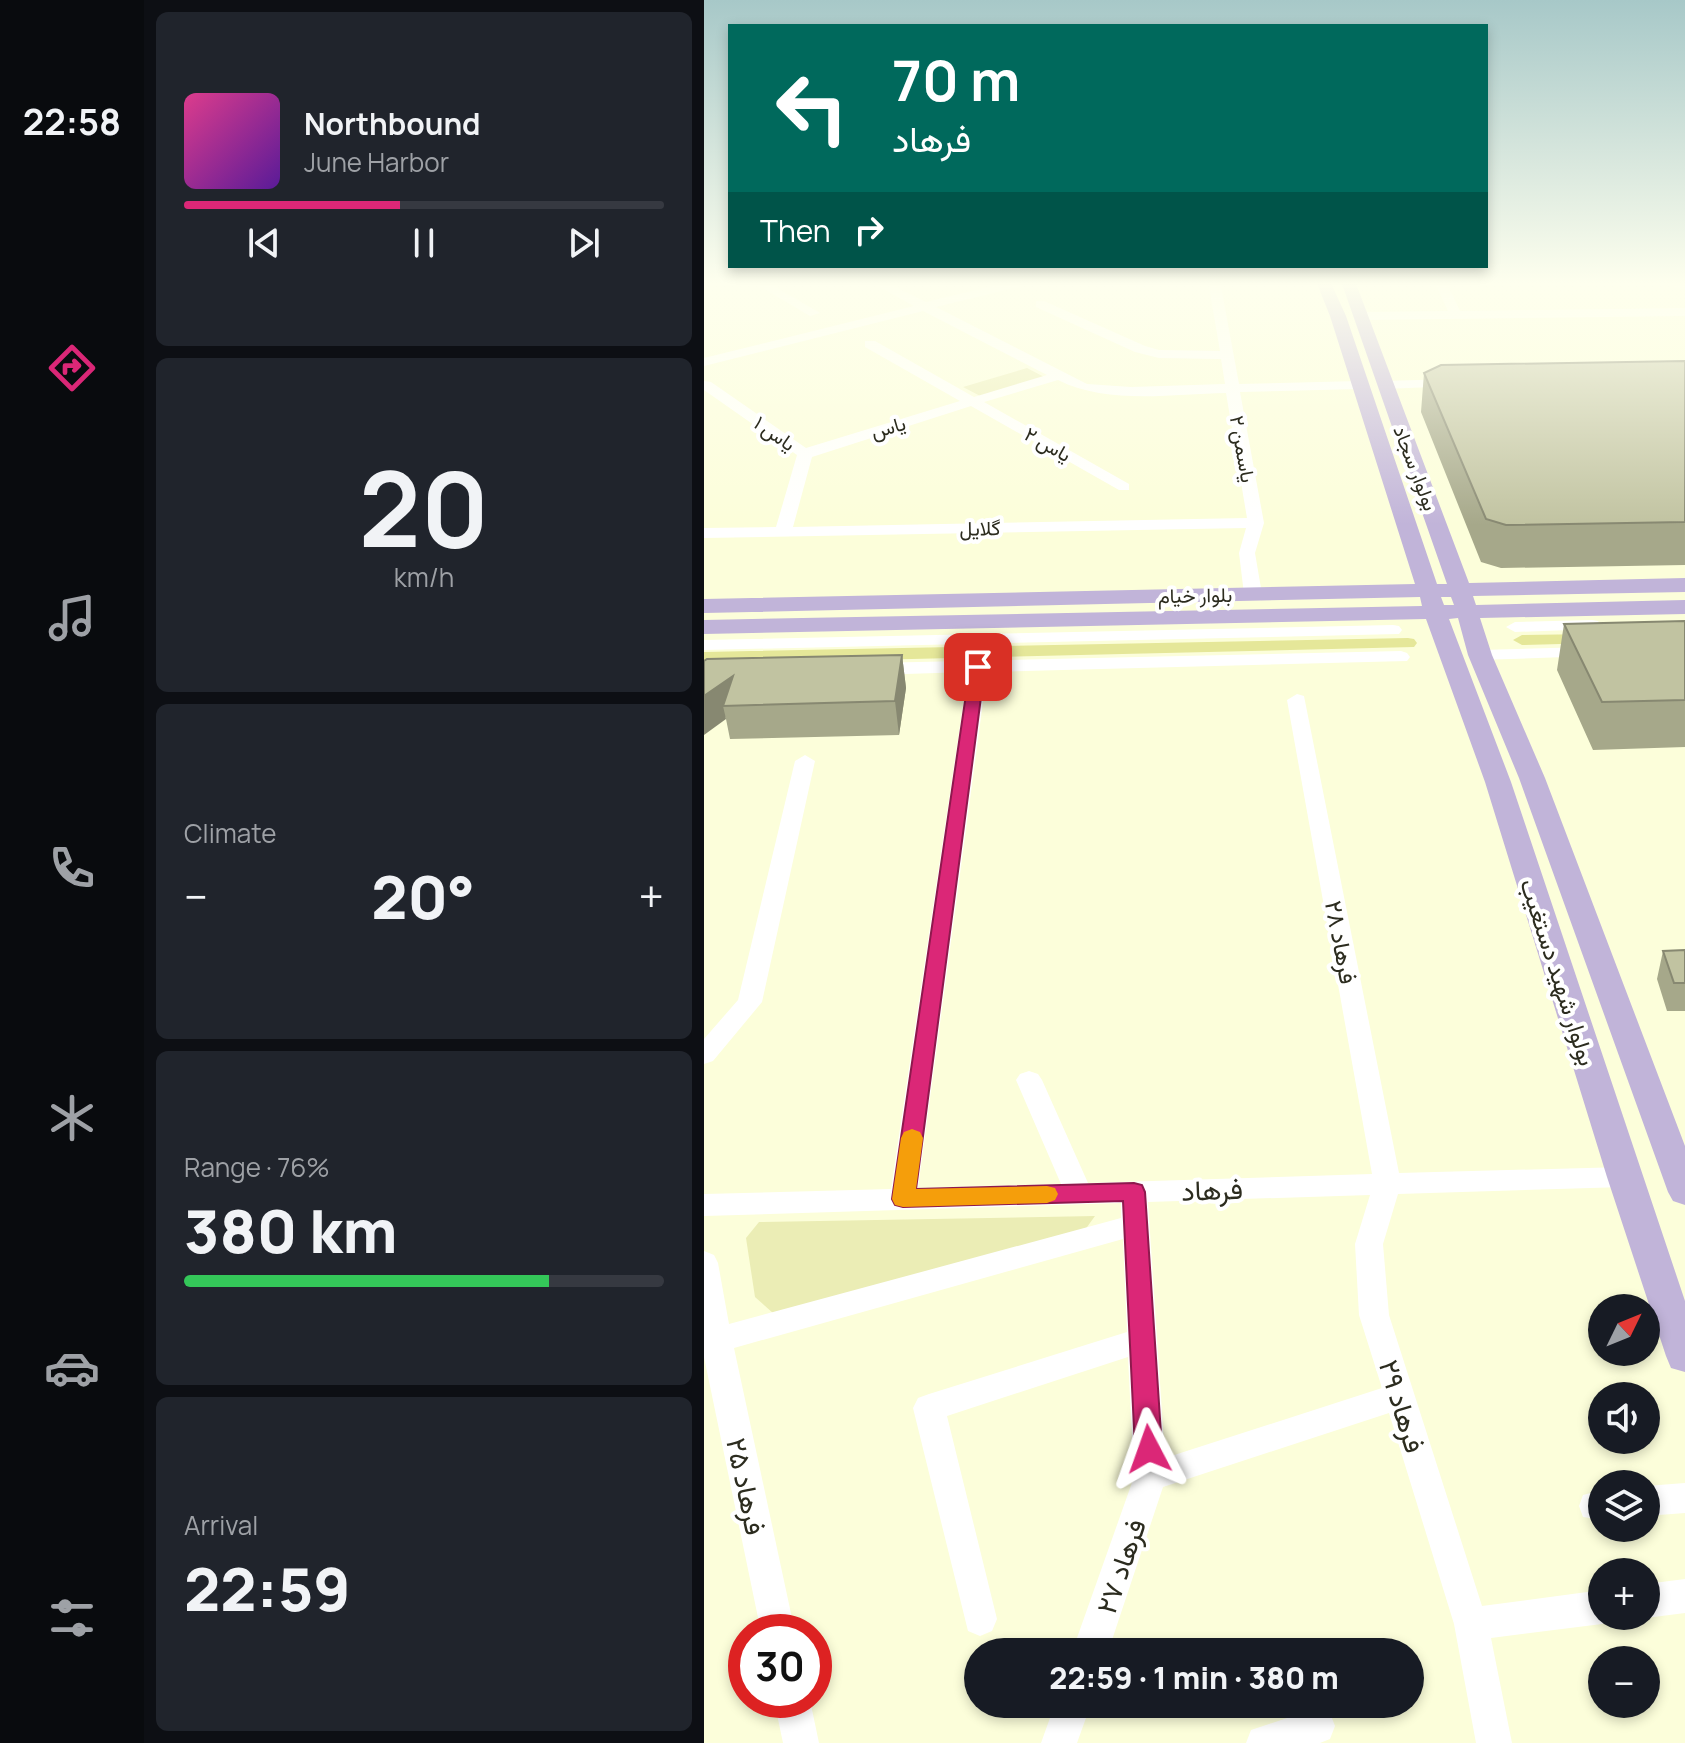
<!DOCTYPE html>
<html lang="en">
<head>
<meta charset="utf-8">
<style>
  :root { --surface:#171b24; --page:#20242c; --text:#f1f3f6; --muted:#9ea1a6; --line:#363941; --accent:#db2777 }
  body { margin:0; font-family:Manrope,Vazirmatn,sans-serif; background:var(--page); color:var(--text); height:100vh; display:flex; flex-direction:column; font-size:30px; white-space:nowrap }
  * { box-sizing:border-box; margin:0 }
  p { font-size:26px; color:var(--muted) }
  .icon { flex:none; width:44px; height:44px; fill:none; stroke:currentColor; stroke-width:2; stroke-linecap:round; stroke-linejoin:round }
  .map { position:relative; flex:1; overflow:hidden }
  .side { display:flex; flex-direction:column; gap:12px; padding:12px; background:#0d0f14; width:560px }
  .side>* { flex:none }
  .top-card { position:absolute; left:24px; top:24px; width:760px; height:244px; border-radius:0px; box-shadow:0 4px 12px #0003; background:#00695c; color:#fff; overflow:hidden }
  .needle { width:52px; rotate:47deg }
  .controls { position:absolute; left:884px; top:1294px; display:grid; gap:16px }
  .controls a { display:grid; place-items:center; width:72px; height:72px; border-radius:50%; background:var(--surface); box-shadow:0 4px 12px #0003; font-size:40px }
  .speed { position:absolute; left:24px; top:1614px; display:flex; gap:16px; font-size:40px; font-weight:700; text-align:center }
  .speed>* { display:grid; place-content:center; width:104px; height:104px; border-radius:50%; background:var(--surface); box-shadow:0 4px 12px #0003; line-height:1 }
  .speed .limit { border:12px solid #d22; background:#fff; color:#111 }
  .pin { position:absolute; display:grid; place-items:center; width:68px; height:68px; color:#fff; margin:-34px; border-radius:16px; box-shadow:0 4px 12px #0006 }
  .me { position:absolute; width:88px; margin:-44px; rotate:356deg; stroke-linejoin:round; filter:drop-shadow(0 0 6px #0008) }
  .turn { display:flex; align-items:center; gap:28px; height:168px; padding:0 32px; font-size:36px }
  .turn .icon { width:104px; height:104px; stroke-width:2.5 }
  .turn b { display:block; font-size:56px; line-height:68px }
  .then { display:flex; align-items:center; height:76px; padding:0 32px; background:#0003; gap:16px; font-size:30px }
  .big { font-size:60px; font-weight:800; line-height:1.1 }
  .side .tile { flex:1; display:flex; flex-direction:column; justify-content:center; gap:12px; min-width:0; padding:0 28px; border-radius:12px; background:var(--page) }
  .side .dial { align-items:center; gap:0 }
  .dial b { font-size:104px; line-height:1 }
  .song { display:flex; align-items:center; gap:24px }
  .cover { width:96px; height:96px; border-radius:12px; background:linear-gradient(135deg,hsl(330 70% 55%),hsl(270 70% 35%)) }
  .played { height:8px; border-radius:4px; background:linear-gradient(90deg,var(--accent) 45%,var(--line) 45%) }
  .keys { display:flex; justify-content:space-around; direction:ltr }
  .heat { display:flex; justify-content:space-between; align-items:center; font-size:44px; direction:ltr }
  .charge { height:12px; border-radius:6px; background:linear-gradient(90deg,#34c759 76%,var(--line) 0) }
  .trip { position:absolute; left:260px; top:1638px; width:460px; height:80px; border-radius:40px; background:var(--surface); box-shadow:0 4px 12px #0003; font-weight:800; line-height:80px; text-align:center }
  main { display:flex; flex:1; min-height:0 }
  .dock { display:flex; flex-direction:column; width:144px; justify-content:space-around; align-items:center; background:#090b0e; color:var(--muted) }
  .dock .icon { width:56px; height:56px }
  .dock .on { color:var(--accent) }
  .dock b { font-size:36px; color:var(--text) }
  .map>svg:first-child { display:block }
</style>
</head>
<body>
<main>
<nav class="dock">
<b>22:58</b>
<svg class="icon on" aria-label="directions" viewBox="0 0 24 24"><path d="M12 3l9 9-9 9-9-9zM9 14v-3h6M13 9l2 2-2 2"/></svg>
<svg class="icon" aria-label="music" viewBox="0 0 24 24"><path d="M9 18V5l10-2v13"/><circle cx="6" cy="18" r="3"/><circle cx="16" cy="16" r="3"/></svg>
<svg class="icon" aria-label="phone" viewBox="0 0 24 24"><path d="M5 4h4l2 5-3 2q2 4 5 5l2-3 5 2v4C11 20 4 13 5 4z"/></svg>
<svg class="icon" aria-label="climate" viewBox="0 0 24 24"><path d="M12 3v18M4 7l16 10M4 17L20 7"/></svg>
<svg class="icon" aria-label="car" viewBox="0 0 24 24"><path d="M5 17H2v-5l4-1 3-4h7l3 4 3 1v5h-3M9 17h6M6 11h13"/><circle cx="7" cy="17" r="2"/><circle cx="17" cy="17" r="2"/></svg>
<svg class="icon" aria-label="filters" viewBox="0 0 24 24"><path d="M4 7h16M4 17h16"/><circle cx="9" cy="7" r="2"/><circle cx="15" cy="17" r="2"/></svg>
</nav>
<section class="side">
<div class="tile">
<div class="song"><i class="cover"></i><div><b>Northbound</b><p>June Harbor</p></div></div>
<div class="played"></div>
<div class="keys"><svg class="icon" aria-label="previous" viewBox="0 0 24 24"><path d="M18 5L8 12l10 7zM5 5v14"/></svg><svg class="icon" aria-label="pause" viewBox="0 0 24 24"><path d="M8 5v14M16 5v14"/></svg><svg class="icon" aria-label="next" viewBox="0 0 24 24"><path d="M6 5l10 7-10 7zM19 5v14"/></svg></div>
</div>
<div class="tile dial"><b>20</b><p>km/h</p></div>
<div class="tile"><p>Climate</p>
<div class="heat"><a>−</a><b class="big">20°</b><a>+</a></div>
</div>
<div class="tile"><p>Range · 76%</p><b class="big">380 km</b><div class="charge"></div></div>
<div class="tile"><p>Arrival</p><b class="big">22:59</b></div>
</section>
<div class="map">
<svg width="981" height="1743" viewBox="0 0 981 1743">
  <rect width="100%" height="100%" fill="#fcfeda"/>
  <path fill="#ebedb5" d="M323 368 344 379 280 398 259 387Z
    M391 1216 378 1234 70 1314 51 1297 42 1238 55 1222Z"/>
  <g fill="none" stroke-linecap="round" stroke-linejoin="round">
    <path fill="#e5e799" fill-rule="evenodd" d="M888 634 897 639 894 643 818 645 809 640 818 635Z
      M704 638 710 639 713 643 710 647 0 664V652Z"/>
    <path fill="#fff" fill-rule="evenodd" d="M47 281H61L116 313 106 316Z
      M165 281H179L222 302 309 281H328L326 284 232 307 383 384 427 387 521 384 517 359 455 358 431 352 332 307V301H340L441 346 455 350 516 351 504 281H516L535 384 655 381 662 385 655 389 536 392 560 523 551 553 558 594 549 599 540 594 535 553 542 528 0 538V528L72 527 93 455 0 390V381L7 382 102 448 256 401 161 347V341H171L270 397 343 375 219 311 0 366V358L210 306ZM354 380C403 405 468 394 522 393L543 518 89 527 108 457 267 406 415 490H425V484L280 402Z
      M730 281H742L756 311 981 308V316L659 320 653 316 659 312 744 311Z
      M959 281 981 282V290L961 284Z
      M748 379 753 380V386L680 389 673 385 680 381Z
      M888 620 894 621 897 625 894 629 811 632 802 627 811 622Z
      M689 625 695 626 698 630 695 634 0 650V640Z
      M884 647 890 648 893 652 890 656 776 660 767 655 776 650Z
      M697 651 703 653 706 657 703 661 283 672 214 1188 357 1184 312 1080 316 1074 325 1071 334 1074 338 1080 384 1183 668 1174 583 700 593 694 600 696 695 1173 920 1167 930 1170 934 1177 930 1184 920 1187 694 1194 679 1244 685 1315 778 1606 898 1590V1616H911L910 1619 898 1624 787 1638 808 1743H772L750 1624 685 1413 459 1487 404 1652H368L430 1477 424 1357 243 1416 293 1619 288 1631 276 1636 264 1631 209 1408 214 1398 225 1394 423 1332 419 1239 30 1348 91 1632H57L0 1357V1251L10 1255 14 1263 25 1324 417 1218V1203L0 1216V1194L187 1189 264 672 170 675 161 669 170 663ZM666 1195 651 1244 655 1315 678 1388 461 1458 444 1202Z
      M101 755 111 761 58 1002 9 1061 0 1064V1039L34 1000 91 761Z
      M981 1483V1513L942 1516V1486Z
      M898 1490V1520L879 1517 875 1506 879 1495Z
      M981 1579V1613L942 1618 938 1616H942V1584Z
      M70 1700H106L115 1743H79Z
      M351 1704H387L373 1743H337Z
      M613 1708 626 1713 631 1726 626 1739 616 1743H542L547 1730Z"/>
    <path fill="#c1b4d9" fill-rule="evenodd" d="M612 281H626L642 316 733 584H743L637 281H651L765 583 981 578V592L769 596 772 605 981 600V614L776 618 788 655 841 778 981 1146V1205L969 1201 964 1192 815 778 764 655 754 618 745 619 807 782 981 1301V1372L967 1368 962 1356 903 1177 781 782 722 619 0 634V620L718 606 716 597 0 613V599L711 584 626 316ZM737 597H747L750 605H740Z"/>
  </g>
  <path fill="#a6a88a" d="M981 361V565L797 568 777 562 717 412 720 373Z
    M981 621V747L889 750 853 670 860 624Z
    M198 655 202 688 195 735 26 739 22 719 0 661Z
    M981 950V1011H963L953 979 959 951Z"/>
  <path fill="#878871" d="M198 655 202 688 195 735 191 701Z
    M29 676 19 706 22 719 0 735V696Z"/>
  <path fill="#c1c3a1" stroke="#878871" stroke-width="2" d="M981 361V522L802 525 782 519 720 373 737 365Z
    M981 621V700L898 702 860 624Z
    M198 655 191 701 19 706 29 676 0 696V661L3 659Z
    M981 950V983H970L959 951Z"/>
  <linearGradient id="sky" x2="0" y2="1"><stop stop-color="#a7c8c8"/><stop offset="0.54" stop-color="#feffee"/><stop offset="1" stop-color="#feffee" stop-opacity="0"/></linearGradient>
  <rect width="981" height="525" fill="url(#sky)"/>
  <path fill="#db2777" stroke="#8e194d" stroke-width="2" d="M274 662 281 667 212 1189 430 1183 438 1185 441 1192 458 1449 454 1458 445 1461 435 1458 431 1449 419 1201 199 1207 191 1205 188 1199 266 667Z"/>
  <path fill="#f59e0b" d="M208 1129 216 1132 219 1138 212 1189 343 1186 351 1188 354 1194 351 1200 343 1203 199 1207 191 1205 188 1199 197 1138 200 1132Z"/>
  <g text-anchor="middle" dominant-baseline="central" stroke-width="8" stroke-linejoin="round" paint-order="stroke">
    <g font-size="20" fill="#2c2c1f" stroke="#fff">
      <text transform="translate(184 427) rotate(-16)">یاس</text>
      <text transform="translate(71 433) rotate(35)">یاس ۱</text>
      <text transform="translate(344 444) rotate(29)">یاس ۲</text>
      <text transform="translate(539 449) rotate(80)">یاسمن ۲</text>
      <text transform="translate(712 468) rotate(69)">بولوار سجاد</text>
      <text transform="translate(276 528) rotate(-1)">گلایل</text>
      <text transform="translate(491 595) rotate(-1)">بلوار خیام</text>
    </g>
    <g font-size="24" fill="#2c2c1f" stroke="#fff">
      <text transform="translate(638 942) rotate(79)">فرهاد ۲۸</text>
      <text transform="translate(855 972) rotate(72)">بولوار شهید دستغیب</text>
    </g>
    <g font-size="28" fill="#2c2c1f" stroke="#fff">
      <text transform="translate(508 1189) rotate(-2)">فرهاد</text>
      <text transform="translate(699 1406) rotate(73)">فرهاد ۲۹</text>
      <text transform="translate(43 1486) rotate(78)">فرهاد ۲۵</text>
      <text transform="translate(416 1566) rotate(-71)">فرهاد ۲۷</text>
    </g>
  </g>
</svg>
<div class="controls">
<a><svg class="needle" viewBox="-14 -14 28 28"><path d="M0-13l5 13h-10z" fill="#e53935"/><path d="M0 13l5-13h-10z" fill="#9ea1a6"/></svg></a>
<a><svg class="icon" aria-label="sound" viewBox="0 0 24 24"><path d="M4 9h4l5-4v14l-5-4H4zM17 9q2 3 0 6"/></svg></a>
<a><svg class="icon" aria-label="layers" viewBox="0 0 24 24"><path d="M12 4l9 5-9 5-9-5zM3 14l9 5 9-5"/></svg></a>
<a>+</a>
<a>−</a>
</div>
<div class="speed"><div class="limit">30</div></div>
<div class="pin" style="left:274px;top:667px;background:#d93025"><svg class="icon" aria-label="arrive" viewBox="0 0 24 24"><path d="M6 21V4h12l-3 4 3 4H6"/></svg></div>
<svg class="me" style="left:445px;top:1449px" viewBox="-20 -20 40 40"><path d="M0-17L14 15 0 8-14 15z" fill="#db2777" stroke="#fff" stroke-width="4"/></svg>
<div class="trip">22:59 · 1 min · 380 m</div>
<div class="top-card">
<div class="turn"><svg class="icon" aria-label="left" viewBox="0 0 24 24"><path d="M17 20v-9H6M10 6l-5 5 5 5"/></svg><div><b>70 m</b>فرهاد</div></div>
<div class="then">Then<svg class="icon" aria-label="right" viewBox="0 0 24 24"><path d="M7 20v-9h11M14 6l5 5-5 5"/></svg></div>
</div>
</div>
</main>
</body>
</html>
